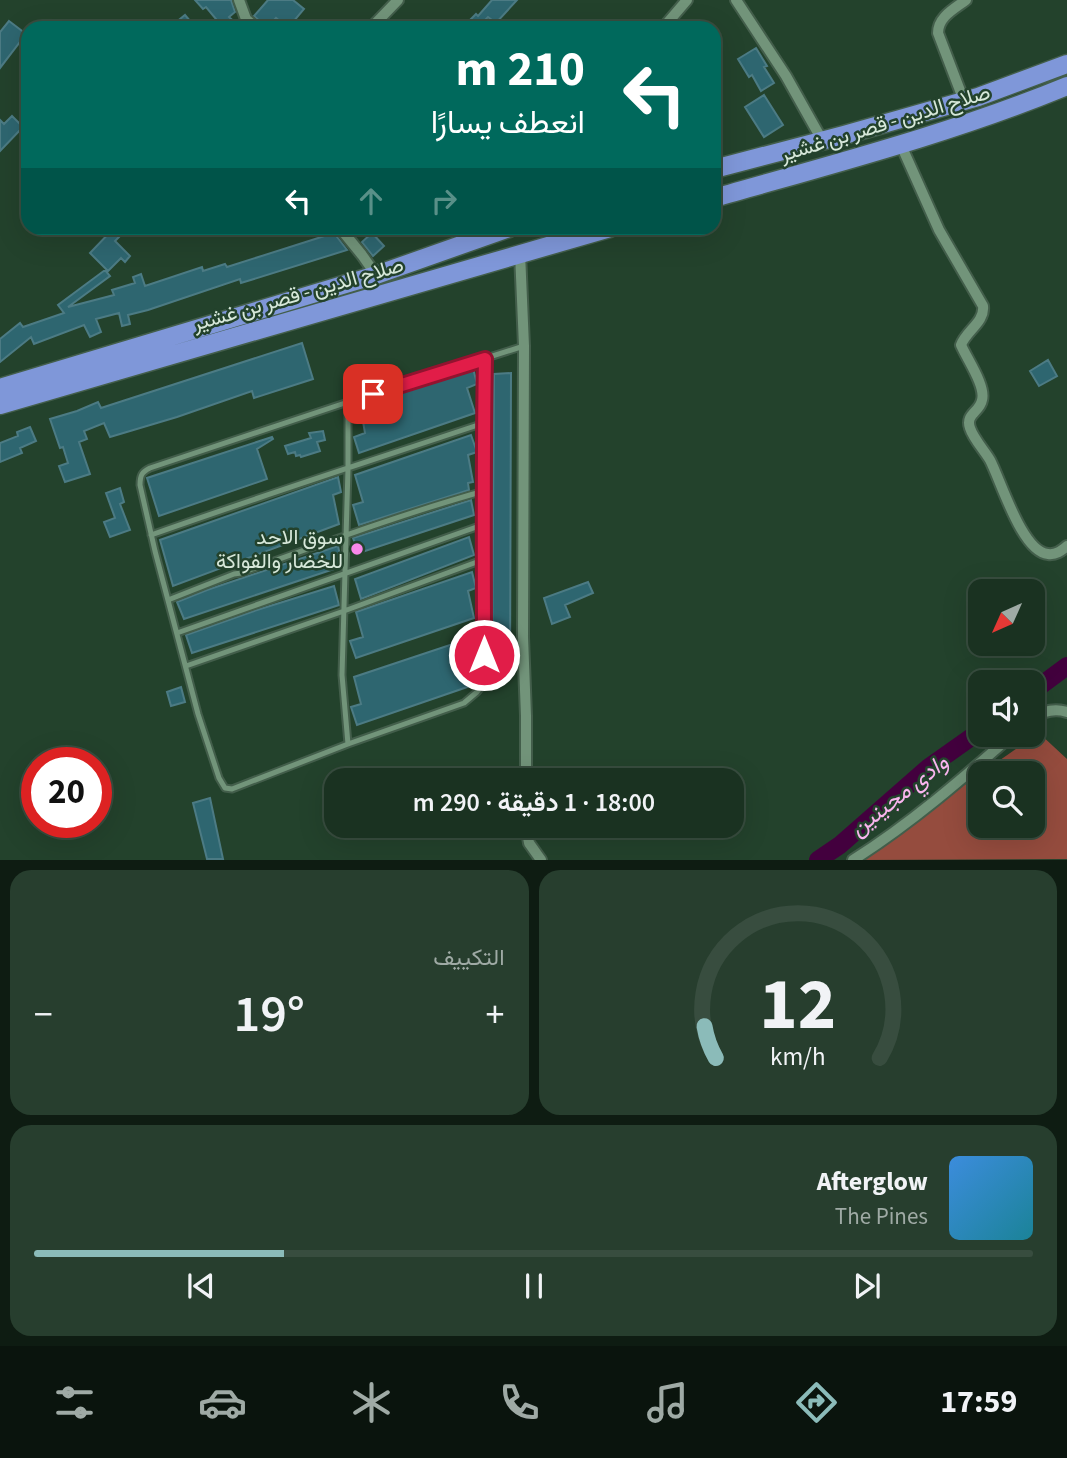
<!DOCTYPE html>
<html lang="ar">
<head>
<meta charset="utf-8">
<style>
  :root { --surface:#1a3221; --page:#273e2e; --text:#f1f3f6; --muted:#9faaa5; --line:#384d3f; --accent:#8bbbb9 }
  body { margin:0; font-family:"Source Sans 3",Vazirmatn,sans-serif; background:var(--page); color:var(--text); direction:rtl; height:100vh; display:flex; flex-direction:column; font-size:26px; white-space:nowrap }
  * { box-sizing:border-box; margin:0 }
  p { font-size:23px; color:var(--muted) }
  .icon { flex:none; width:38px; height:38px; fill:none; stroke:currentColor; stroke-width:2; stroke-linecap:round; stroke-linejoin:round }
  .map { position:relative; height:860px; overflow:hidden; direction:ltr }
  .sheet { display:flex; flex-direction:column; gap:10px; padding:10px; background:#0e1c12; flex:1 }
  .sheet>* { flex:none }
  .banner { position:absolute; left:21px; top:21px; width:700px; height:214px; border-radius:21px; box-shadow:0 7px 28px #0002,0 0 0 2px var(--line); direction:rtl; background:#00695c; color:#fff; overflow:hidden }
  .needle { width:46px; rotate:225deg }
  .controls { position:absolute; left:968px; top:579px; display:grid; gap:14px }
  .controls a { display:grid; place-items:center; width:77px; height:77px; border-radius:14px; background:var(--surface); box-shadow:0 7px 28px #0002,0 0 0 2px var(--line); font-size:35px }
  .speed { position:absolute; left:21px; top:747px; display:flex; gap:14px; font-size:35px; font-weight:700; text-align:center }
  .speed>* { display:grid; place-content:center; width:91px; height:91px; border-radius:50%; background:var(--surface); box-shadow:0 7px 28px #0002,0 0 0 2px var(--line); line-height:1 }
  .speed .limit { border:10px solid #d22; background:#fff; color:#111 }
  .pin { position:absolute; display:grid; place-items:center; width:60px; height:60px; color:#fff; margin:-30px; border-radius:14px; box-shadow:0 4px 10px #0006 }
  .me { position:absolute; width:77px; margin:-38px; rotate:0deg; stroke-linejoin:round; filter:drop-shadow(0 0 5px #0008) }
  .turn { display:flex; align-items:center; gap:24px; height:147px; padding:0 21px; font-size:32px }
  .turn .icon { width:91px; height:91px; stroke-width:2.5 }
  .turn b { display:block; font-size:49px; line-height:60px }
  .lanes { display:flex; align-items:center; height:66px; padding:0 21px; background:#0003; justify-content:center; gap:35px; direction:ltr }
  .lanes .off { opacity:.35 }
  .big { font-size:52px; font-weight:600; line-height:1.1 }
  .sheet .widget { flex:1; display:flex; flex-direction:column; justify-content:center; gap:10px; min-width:0; padding:0 24px; border-radius:21px; background:var(--page) }
  .sheet .dial { align-items:center; gap:0 }
  .dial svg { height:182px; overflow:visible; fill:none; stroke:var(--line); stroke-width:7; stroke-linecap:round; text-anchor:middle }
  .dial text { fill:var(--text); stroke:none }
  .song { display:flex; align-items:center; gap:21px }
  .cover { width:84px; height:84px; border-radius:10px; background:linear-gradient(135deg,hsl(210 70% 55%),hsl(190 70% 35%)) }
  .played { height:7px; border-radius:4px; background:linear-gradient(90deg,var(--accent) 25%,var(--line) 25%) }
  .keys { display:flex; justify-content:space-around; direction:ltr }
  .heat { display:flex; justify-content:space-between; align-items:center; font-size:38px; direction:ltr }
  .sheet .tiles { flex:1; display:grid; gap:10px; grid-template-columns:1fr 1fr }
  .widget:last-child { grid-column:span 2 }
  .trip { position:absolute; left:324px; top:768px; width:420px; height:70px; border-radius:21px; background:var(--surface); box-shadow:0 7px 28px #0002,0 0 0 2px var(--line); font-weight:600; line-height:70px; text-align:center; direction:rtl }
  .menu { display:flex; height:112px; justify-content:space-around; align-items:center; background:#0a140d; color:var(--muted) }
  .menu .icon { width:49px; height:49px }
  .menu .selected { color:var(--accent) }
  .menu b { font-size:32px; color:var(--text) }
  .map>svg:first-child { display:block }
</style>
</head>
<body>
<div class="map">
<svg width="1067" height="860" viewBox="0 0 1067 860">
  <rect width="100%" height="100%" fill="#23422c"/>
  <path fill="#954c3e" d="M1039 733 1067 759V859L858 860 980 774V826H1032V774H980Z"/>
  <g fill="none" stroke-linecap="round" stroke-linejoin="round">
    <path stroke="#43003e" stroke-width="18" d="M1032 692 1067 666
      M818 860 840 845 929 767 980 731"/>
  </g>
  <path fill="#2e6670" stroke="#4c7b84" stroke-width="2" d="M195 0H231L235 12 229 17 241 28H218L213 22 216 19 206 7 203 9Z
    M268 0H293L304 9 288 28 276 18 267 28H264L262 23 254 16Z
    M492 0H517L496 23 488 17 477 28H462L476 14 478 16Z
    M185 15 196 28H169Z
    M9 21 26 34 0 68V32Z
    M756 48 767 66 764 67 774 83 761 91 752 75 749 77 738 59Z
    M764 95 783 125 764 137 745 107Z
    M12 116 23 127 0 151V120L4 124Z
    M114 228H128L115 241 130 256 125 262 121 258 108 271 90 253Z
    M334 233 347 250 241 283 240 279 148 310 128 315 130 324 122 326 119 313 96 319 101 332 90 337 84 325 34 344 31 337 0 362V339L20 323 23 327 64 313 58 305 105 270 110 276 68 307 114 295 112 290 135 283 133 277 141 274 145 286 202 267 203 271 225 264 227 267Z
    M372 233 384 246 373 256 362 242Z
    M302 343 313 379 254 398 252 391 177 417 110 437 104 423 84 431 87 439 79 442 90 474 65 482 59 466 68 463 63 447 60 448 50 419 77 411 98 402 101 408Z
    M1048 360 1057 376 1039 386 1030 371Z
    M473 368 477 384 467 388 475 413 359 453 354 437 365 433 360 404Z
    M511 373 510 675 492 676 494 374Z
    M30 427 36 441 20 448 22 453 0 462V443L18 436 17 432Z
    M323 431 325 440 317 442 320 451 301 457 300 455 296 456 295 452 288 454 285 446 311 438 309 433Z
    M471 435 477 452 468 455 473 482 468 483 469 490 359 525 353 505 363 502 355 475Z
    M272 437 273 439 257 449 267 479 159 516 147 478Z
    M338 477 341 492 333 495 339 524 173 586 160 540Z
    M120 488 124 502 120 504 130 530 110 537 104 522 115 518 106 493Z
    M471 500 474 515 359 553 353 538Z
    M469 537 474 555 361 599 355 579Z
    M338 546 340 555V567L184 619 177 602 207 590Z
    M472 572 476 588 468 591 474 618 356 658 350 641 363 637 356 612Z
    M588 582 593 593 565 605 570 617 552 624 544 598Z
    M334 586 339 605 192 653 186 635 257 610Z
    M471 638 476 654 468 657 476 684 357 725 351 707 361 704 354 677Z
    M181 687 185 702 171 706 167 692Z
    M210 798 223 859H207L193 803Z"/>
  <g fill="none" stroke-linecap="round" stroke-linejoin="round">
    <defs>
      <path id="service" d="M348 402 150 468C142 472 140 475 140 485L155 551 198 714 219 778 225 788 232 789 348 744 464 703 477 692 482 686 484 655 485 514 483 461 485 359
        M151 535C261 496 373 460 484 423
        M168 600 234 574 241 573C321 544 402 514 484 491
        M177 633 485 524
        M186 666 344 611 485 559
        M348 744 342 675 348 469V402L524 346"/>
      <path id="minor" d="M239 0 246 19 256 28
        M736 0 786 76 822 140
        M371 28 398 0
        M663 28 687 0
        M964 101 938 33C938 17 954 9 966 0
        M901 145 939 230 983 306C985 322 966 331 961 345 967 359 986 386 982 400 980 412 965 414 970 428 973 438 984 450 990 460 1001 481 1022 552 1048 554 1056 555 1061 551 1067 546
        M340 228 362 255 376 275
        M520 253 524 346 523 637 526 716V780
        M1032 718C1043 711 1054 708 1067 712
        M526 826 529 843 541 860
        M853 860C910 824 961 780 1012 735"/>
      <path id="trunk" d="M714 169 844 135 978 97 1067 64
        M714 198C833 164 953 133 1067 86
        M0 388 376 275 509 228
        M0 405 610 228"/>
    </defs>
    <use href="#service" stroke="#435e4b" stroke-width="9"/>
    <use href="#minor" stroke="#435e4b" stroke-width="14"/>
    <use href="#trunk" stroke="#435e4b" stroke-width="21"/>
    <use href="#service" stroke="#72947a" stroke-width="5"/>
    <use href="#minor" stroke="#72947a" stroke-width="10"/>
    <use href="#trunk" stroke="#7f97d9" stroke-width="18"/>
  </g>
  <g fill="none" stroke-linecap="round" stroke-linejoin="round">
    <defs>
      <path id="route" d="M373 394 485 359C483 457 484 556 484 655"/>
    </defs>
    <use href="#route" stroke="#92132f" stroke-width="18"/>
    <use href="#route" stroke="#e11d48" stroke-width="12"/>
  </g>
  <circle fill="#f888ea" stroke="#23422c" stroke-width="2.5" cx="357" cy="549" r="7"/>
  <g text-anchor="middle" dominant-baseline="central" stroke-width="5" stroke-linejoin="round" paint-order="stroke">
    <g font-size="21" fill="#d7e8da" stroke="#23422c">
      <text transform="translate(885 123) rotate(-17)">صلاح الدين - قصر بن غشير</text>
      <text transform="translate(298 294) rotate(-16)">صلاح الدين - قصر بن غشير</text>
    </g>
    <g font-size="21" fill="#d7e8da" stroke="#23422c" text-anchor="end">
      <text x="343" y="537">سوق الاحد<tspan x="343" dy="24">للخضار والفواكة</tspan></text>
    </g>
    <g font-size="23" font-style="italic" fill="#fab5ef" stroke="#23422c">
      <text transform="translate(899 795) rotate(-38)">وادي مجينين</text>
    </g>
  </g>
</svg>
<div class="controls">
<a><svg class="needle" viewBox="-14 -14 28 28"><path d="M0-13l5 13h-10z" fill="#e53935"/><path d="M0 13l5-13h-10z" fill="#9faaa5"/></svg></a>
<a><svg class="icon" aria-label="sound" viewBox="0 0 24 24"><path d="M4 9h4l5-4v14l-5-4H4zM17 9q2 3 0 6"/></svg></a>
<a><svg class="icon" aria-label="search" viewBox="0 0 24 24"><circle cx="10" cy="10" r="6"/><path d="M15 15l6 6"/></svg></a>
</div>
<div class="speed"><div class="limit">20</div></div>
<div class="pin" style="left:373px;top:394px;background:#d93025"><svg class="icon" aria-label="arrive" viewBox="0 0 24 24"><path d="M6 21V4h12l-3 4 3 4H6"/></svg></div>
<svg class="me" style="left:484px;top:655px" viewBox="-20 -20 40 40"><circle r="17" fill="#e11d48" stroke="#fff" stroke-width="3"/><path d="M0-11L8 9 0 5-8 9z" fill="#fff"/></svg>
<div class="trip">18:00 · 1 دقيقة · 290 m</div>
<div class="banner">
<div class="turn"><svg class="icon" aria-label="left" viewBox="0 0 24 24"><path d="M17 20v-9H6M10 6l-5 5 5 5"/></svg><div><b>210 m</b>انعطف يسارًا</div></div>
<div class="lanes"><svg class="icon" aria-label="left" viewBox="0 0 24 24"><path d="M17 20v-9H6M10 6l-5 5 5 5"/></svg><svg class="icon off" aria-label="ahead" viewBox="0 0 24 24"><path d="M12 20V5M6 11l6-6 6 6"/></svg><svg class="icon off" aria-label="right" viewBox="0 0 24 24"><path d="M7 20v-9h11M14 6l5 5-5 5"/></svg></div>
</div>
</div>
<section class="sheet">
<div class="tiles">
<div class="widget dial"><svg viewBox="0 0 100 80">
<path d="M14 69A42 42 0 1 1 86 69"/>
<path d="M14 69A42 42 0 0 1 9 55" stroke="#8bbbb9"/>
<text x="50" y="56" font-size="32" font-weight="700">12</text>
<text x="50" y="72" font-size="11">km/h</text>
</svg></div>
<div class="widget"><p>التكييف</p>
<div class="heat"><a>−</a><b class="big">19°</b><a>+</a></div>
</div>
<div class="widget">
<div class="song"><i class="cover"></i><div><b>Afterglow</b><p>The Pines</p></div></div>
<div class="played"></div>
<div class="keys"><svg class="icon" aria-label="previous" viewBox="0 0 24 24"><path d="M18 5L8 12l10 7zM5 5v14"/></svg><svg class="icon" aria-label="pause" viewBox="0 0 24 24"><path d="M8 5v14M16 5v14"/></svg><svg class="icon" aria-label="next" viewBox="0 0 24 24"><path d="M6 5l10 7-10 7zM19 5v14"/></svg></div>
</div>
</div>
</section>
<nav class="menu">
<b>17:59</b>
<svg class="icon selected" aria-label="directions" viewBox="0 0 24 24"><path d="M12 3l9 9-9 9-9-9zM9 14v-3h6M13 9l2 2-2 2"/></svg>
<svg class="icon" aria-label="music" viewBox="0 0 24 24"><path d="M9 18V5l10-2v13"/><circle cx="6" cy="18" r="3"/><circle cx="16" cy="16" r="3"/></svg>
<svg class="icon" aria-label="phone" viewBox="0 0 24 24"><path d="M5 4h4l2 5-3 2q2 4 5 5l2-3 5 2v4C11 20 4 13 5 4z"/></svg>
<svg class="icon" aria-label="climate" viewBox="0 0 24 24"><path d="M12 3v18M4 7l16 10M4 17L20 7"/></svg>
<svg class="icon" aria-label="car" viewBox="0 0 24 24"><path d="M5 17H2v-5l4-1 3-4h7l3 4 3 1v5h-3M9 17h6M6 11h13"/><circle cx="7" cy="17" r="2"/><circle cx="17" cy="17" r="2"/></svg>
<svg class="icon" aria-label="filters" viewBox="0 0 24 24"><path d="M4 7h16M4 17h16"/><circle cx="9" cy="7" r="2"/><circle cx="15" cy="17" r="2"/></svg>
</nav>
</body>
</html>
